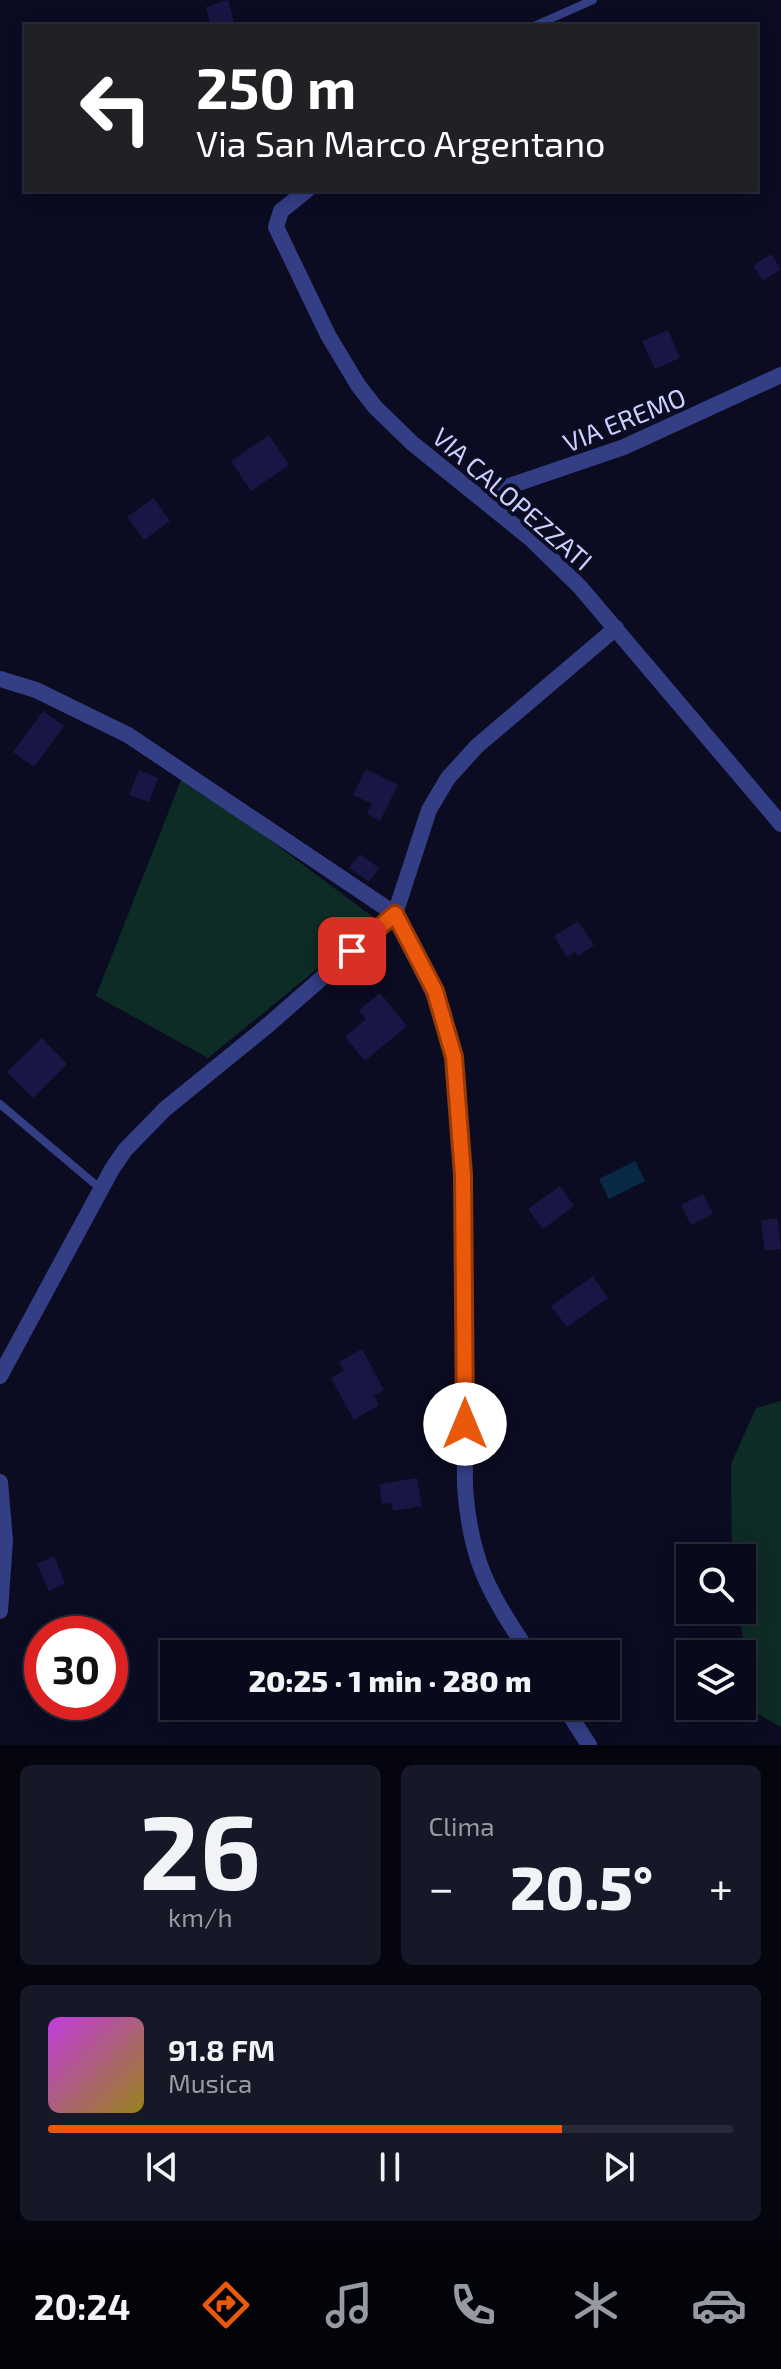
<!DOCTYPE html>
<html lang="it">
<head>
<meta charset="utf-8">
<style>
  :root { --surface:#08091a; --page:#161727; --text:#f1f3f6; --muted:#989aa2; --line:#292a39; --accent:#ea580c }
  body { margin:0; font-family:"Exo 2",sans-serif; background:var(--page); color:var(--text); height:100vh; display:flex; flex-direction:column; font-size:30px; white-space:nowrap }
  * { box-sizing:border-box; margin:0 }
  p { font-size:26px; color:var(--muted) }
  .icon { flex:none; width:44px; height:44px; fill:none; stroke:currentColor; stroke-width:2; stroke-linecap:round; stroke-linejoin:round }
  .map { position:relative; height:1745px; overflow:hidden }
  .side { display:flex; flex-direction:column; gap:20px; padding:20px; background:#04050e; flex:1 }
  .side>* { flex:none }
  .hud { position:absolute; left:24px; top:24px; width:734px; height:168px; border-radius:0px; box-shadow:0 4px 20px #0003,0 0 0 2px var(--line); background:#202124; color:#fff; overflow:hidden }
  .buttons { position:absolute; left:676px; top:1544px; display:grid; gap:16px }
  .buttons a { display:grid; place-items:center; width:80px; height:80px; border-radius:0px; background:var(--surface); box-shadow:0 4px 20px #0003,0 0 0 2px var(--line); font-size:40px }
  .speed { position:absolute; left:24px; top:1616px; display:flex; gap:16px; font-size:40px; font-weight:700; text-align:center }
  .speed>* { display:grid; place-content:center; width:104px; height:104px; border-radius:50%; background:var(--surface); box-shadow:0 4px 20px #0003,0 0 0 2px var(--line); line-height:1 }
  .speed .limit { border:12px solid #d22; background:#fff; color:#111 }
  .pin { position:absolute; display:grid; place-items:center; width:68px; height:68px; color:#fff; margin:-34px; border-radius:16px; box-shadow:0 4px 12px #0006 }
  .me { position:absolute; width:88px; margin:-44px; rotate:0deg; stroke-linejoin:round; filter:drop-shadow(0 0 6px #0008) }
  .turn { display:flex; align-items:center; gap:28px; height:168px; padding:0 40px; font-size:36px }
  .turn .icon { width:104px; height:104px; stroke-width:2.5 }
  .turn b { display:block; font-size:56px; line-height:68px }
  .big { font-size:60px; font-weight:800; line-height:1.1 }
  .side .tile { flex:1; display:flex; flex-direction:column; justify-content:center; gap:12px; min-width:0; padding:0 28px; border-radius:12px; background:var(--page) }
  .side .dial { align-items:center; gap:0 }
  .dial b { font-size:104px; line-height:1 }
  .song { display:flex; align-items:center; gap:24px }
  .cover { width:96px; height:96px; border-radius:12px; background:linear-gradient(135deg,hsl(290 70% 55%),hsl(50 70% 35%)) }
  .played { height:8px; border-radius:4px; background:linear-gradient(90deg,var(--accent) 75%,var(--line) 75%) }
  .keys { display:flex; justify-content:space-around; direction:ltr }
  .heat { display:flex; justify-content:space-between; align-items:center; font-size:44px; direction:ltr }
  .side .tiles { flex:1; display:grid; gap:20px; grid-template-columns:1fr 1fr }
  .tile:last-child { grid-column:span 2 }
  .trip { position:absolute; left:160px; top:1640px; width:460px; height:80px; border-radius:0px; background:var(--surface); box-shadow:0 4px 20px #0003,0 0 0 2px var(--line); font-weight:800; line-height:80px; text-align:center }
  .dock { display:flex; height:128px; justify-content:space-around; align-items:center; background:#03040a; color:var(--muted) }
  .dock .icon { width:56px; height:56px }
  .dock .current { color:var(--accent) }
  .dock b { font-size:36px; color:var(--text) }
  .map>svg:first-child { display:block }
</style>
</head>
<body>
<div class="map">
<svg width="781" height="1745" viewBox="0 0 781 1745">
  <rect width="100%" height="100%" fill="#0b0c22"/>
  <path fill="#0e2c26" d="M183 775 377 920 208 1058 96 996Z
    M781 1401V1727L753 1711 739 1610H742V1558H732L731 1464 756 1408Z"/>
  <path fill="#072945" d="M635 1161 645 1181 609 1199 599 1179Z"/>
  <path fill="#171644" d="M228 0 235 26H211L206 7Z
    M771 254 781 269 763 281 753 266Z
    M668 330 680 358 655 369 642 341Z
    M269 435 289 465 251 491 231 461Z
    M154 498 170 521 144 540 127 517Z
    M43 711 64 726 34 767 13 752Z
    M366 769 398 785 380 821 367 814 372 804 353 795Z
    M139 770 158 778 149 802 129 795Z
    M360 854 379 868 369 882 349 868Z
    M578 921 594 945 578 956 575 952 567 957 554 936Z
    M380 993 407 1026 365 1061 345 1037 366 1019 359 1010Z
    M42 1038 67 1064 33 1098 7 1072Z
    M560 1186 574 1206 543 1229 528 1209Z
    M703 1194 713 1214 691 1225 681 1205Z
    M777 1218 781 1249 765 1251 761 1220Z
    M593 1276 608 1298 567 1327 551 1306Z
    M362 1349 384 1390 374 1396 379 1405 354 1420 331 1378 344 1370 339 1362Z
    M417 1478 422 1506 393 1511 391 1503 382 1504 379 1484Z
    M54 1556 65 1583 49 1591 37 1564Z"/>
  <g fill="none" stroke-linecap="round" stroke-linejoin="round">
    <path stroke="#333e85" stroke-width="8" d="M534 26 593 0
      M0 1104 102 1190"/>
    <path stroke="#333e85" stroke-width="16" d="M307 190 281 211 276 227 328 335 358 385 375 407 412 443 531 539 580 587 781 824
      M480 496 624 447 781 375
      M0 679 36 690 128 735 395 914 444 1015 458 1086 463 1175 465 1486C470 1561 489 1593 530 1654
      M0 1376 112 1169 125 1150 165 1109 267 1026 395 914 429 810 448 778 477 746 616 628
      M0 1482 5 1541 0 1611
      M564 1706 589 1745"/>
  </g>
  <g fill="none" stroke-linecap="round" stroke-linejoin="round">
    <defs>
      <path id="route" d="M352 951 395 914 435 991 454 1057 463 1175 465 1424"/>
    </defs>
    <use href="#route" stroke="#983908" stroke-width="20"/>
    <use href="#route" stroke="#ea580c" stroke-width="14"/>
  </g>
  <g text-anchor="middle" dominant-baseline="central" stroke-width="8" stroke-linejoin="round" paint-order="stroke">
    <g font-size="26" fill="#ccd0ff" stroke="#0b0c22">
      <text transform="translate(624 419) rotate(-22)">VIA EREMO</text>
      <text transform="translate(513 498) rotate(41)">VIA CALOPEZZATI</text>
    </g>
  </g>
</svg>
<div class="buttons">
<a><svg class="icon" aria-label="search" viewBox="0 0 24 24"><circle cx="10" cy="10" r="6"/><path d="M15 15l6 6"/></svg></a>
<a><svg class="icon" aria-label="layers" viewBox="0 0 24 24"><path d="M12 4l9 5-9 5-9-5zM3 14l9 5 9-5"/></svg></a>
</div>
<div class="speed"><div class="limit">30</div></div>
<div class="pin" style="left:352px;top:951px;background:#d93025"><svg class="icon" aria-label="arrive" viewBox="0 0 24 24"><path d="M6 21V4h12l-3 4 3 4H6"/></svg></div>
<svg class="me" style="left:465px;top:1424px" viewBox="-20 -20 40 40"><circle r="19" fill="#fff"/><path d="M0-13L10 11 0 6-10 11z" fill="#ea580c"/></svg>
<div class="trip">20:25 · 1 min · 280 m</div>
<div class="hud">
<div class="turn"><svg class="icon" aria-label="left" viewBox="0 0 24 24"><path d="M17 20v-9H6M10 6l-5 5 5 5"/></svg><div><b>250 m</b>Via San Marco Argentano</div></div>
</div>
</div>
<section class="side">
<div class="tiles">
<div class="tile dial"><b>26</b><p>km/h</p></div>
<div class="tile"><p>Clima</p>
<div class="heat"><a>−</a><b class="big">20.5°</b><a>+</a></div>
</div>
<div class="tile">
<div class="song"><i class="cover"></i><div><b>91.8 FM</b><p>Musica</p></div></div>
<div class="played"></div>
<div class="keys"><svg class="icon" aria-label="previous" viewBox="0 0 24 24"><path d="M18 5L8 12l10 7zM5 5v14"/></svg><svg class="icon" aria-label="pause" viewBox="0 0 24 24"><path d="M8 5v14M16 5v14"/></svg><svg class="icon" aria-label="next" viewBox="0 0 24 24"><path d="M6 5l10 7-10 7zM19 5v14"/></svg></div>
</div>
</div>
</section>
<nav class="dock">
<b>20:24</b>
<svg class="icon current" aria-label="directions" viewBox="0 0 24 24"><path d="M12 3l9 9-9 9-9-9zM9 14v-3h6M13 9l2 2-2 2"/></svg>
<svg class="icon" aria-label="music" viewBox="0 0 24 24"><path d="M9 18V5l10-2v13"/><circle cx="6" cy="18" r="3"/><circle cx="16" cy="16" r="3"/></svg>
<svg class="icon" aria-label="phone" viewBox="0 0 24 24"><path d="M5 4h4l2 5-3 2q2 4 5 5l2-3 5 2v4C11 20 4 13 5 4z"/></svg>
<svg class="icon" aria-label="climate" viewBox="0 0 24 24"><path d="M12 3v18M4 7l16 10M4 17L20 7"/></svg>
<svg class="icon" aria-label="car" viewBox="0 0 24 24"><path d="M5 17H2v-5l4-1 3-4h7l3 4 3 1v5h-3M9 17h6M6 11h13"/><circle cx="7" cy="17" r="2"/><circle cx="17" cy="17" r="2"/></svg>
</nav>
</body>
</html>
